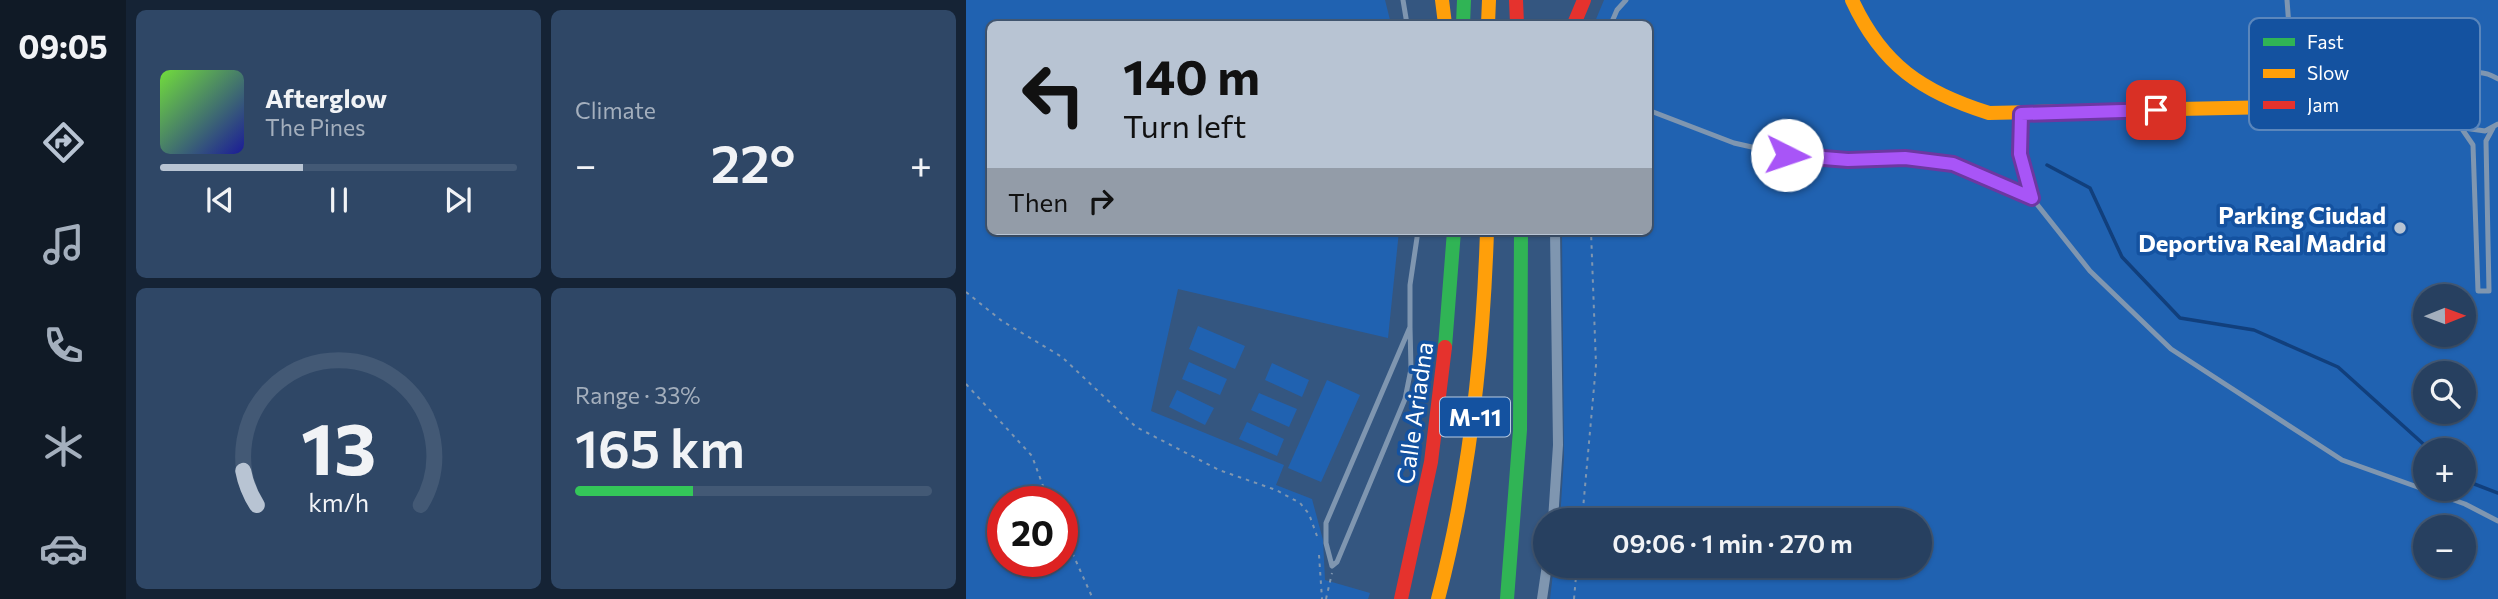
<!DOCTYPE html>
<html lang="en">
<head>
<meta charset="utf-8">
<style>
  :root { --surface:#274060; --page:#2f4766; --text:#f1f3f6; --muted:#a4afbd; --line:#435975; --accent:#b8c4d3 }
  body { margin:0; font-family:Commissioner,sans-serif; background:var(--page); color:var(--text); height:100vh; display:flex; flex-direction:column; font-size:26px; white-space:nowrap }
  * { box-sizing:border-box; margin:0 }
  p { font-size:23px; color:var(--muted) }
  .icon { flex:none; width:38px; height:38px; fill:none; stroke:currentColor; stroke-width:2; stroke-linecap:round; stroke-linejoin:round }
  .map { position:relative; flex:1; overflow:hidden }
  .sheet { display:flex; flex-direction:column; gap:10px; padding:10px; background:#152335; width:840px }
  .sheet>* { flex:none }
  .guide { position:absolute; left:21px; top:21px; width:665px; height:214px; border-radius:10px; box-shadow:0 2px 5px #0004,0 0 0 2px var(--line); background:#b8c4d3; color:#111; overflow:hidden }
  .needle { width:46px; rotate:89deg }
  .tools { position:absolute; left:1447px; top:284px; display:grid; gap:14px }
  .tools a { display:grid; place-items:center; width:63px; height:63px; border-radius:50%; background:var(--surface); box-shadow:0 2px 5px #0004,0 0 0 2px var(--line); font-size:35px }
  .speed { position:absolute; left:21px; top:486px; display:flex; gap:14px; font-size:35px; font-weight:700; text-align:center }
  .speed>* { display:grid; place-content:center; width:91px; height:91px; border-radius:50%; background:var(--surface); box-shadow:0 2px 5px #0004,0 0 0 2px var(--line); line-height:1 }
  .speed .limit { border:10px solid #d22; background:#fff; color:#111 }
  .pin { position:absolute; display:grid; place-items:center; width:60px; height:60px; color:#fff; margin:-30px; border-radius:14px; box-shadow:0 4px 10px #0006 }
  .me { position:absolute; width:77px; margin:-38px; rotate:94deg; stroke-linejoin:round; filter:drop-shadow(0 0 5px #0008) }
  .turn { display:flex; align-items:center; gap:24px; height:147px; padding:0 21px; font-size:32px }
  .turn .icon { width:91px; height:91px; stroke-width:2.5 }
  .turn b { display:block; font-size:49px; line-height:60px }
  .then { display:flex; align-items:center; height:66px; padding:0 21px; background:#0003; gap:14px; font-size:26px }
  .big { font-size:52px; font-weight:600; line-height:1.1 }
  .sheet .card { flex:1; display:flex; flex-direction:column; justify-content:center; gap:10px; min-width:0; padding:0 24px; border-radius:10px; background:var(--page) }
  .sheet .dial { align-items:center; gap:0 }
  .dial svg { height:182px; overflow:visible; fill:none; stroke:var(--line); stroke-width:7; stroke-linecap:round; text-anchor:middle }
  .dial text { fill:var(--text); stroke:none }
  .song { display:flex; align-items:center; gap:21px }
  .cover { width:84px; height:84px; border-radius:10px; background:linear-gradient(135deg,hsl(100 70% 55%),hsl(240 70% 35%)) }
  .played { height:7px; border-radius:4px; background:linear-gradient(90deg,var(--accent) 40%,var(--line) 40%) }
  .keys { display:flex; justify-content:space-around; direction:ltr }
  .heat { display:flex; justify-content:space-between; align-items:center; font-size:38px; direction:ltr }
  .charge { height:10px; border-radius:5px; background:linear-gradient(90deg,#34c759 33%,var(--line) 0) }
  .sheet .tiles { flex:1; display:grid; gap:10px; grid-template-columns:repeat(2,1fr) }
  .trip { position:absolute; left:567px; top:508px; width:399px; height:70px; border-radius:35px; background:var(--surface); box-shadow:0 2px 5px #0004,0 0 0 2px var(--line); font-weight:600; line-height:70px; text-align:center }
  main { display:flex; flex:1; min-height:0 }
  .tabs { display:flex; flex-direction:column; width:126px; justify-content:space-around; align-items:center; background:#101a26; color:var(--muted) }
  .tabs .icon { width:49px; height:49px }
  .tabs .on { color:var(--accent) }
  .tabs b { font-size:32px; color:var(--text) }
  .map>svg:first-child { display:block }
</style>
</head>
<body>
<main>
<nav class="tabs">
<b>09:05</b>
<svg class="icon on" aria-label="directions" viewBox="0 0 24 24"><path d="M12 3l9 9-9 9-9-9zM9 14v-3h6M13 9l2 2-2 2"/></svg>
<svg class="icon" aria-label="music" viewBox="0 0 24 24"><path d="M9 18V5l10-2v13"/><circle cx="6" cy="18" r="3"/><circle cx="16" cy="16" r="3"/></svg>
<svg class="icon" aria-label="phone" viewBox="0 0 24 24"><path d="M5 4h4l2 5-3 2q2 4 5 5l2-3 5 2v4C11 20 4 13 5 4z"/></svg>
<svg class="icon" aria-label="climate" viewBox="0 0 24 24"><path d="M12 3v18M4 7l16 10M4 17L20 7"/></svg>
<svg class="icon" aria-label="car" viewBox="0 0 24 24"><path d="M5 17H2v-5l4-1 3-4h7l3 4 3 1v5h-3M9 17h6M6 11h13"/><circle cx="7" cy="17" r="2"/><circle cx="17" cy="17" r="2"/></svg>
</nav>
<section class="sheet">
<div class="tiles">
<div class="card">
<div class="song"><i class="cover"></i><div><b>Afterglow</b><p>The Pines</p></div></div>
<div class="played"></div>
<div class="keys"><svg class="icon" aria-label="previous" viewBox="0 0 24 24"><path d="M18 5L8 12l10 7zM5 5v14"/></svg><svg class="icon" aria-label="pause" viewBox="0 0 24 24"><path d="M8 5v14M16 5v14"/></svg><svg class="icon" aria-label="next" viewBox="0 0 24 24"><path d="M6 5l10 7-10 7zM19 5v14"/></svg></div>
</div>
<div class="card"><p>Climate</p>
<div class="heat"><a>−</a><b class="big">22°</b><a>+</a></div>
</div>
<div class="card dial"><svg viewBox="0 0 100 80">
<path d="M14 69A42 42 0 1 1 86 69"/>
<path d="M14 69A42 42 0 0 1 8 54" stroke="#b8c4d3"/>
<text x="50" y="56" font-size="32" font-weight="700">13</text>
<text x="50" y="72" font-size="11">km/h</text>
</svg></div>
<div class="card"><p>Range · 33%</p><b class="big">165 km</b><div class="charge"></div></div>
</div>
</section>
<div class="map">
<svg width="1532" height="599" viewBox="0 0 1532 599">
  <rect width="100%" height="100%" fill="#345680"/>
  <path fill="#2062b1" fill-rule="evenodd" d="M0 0H419L425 24H24V231H433L422 338 212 289 185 411 318 465 310 485 346 499 357 540 359 580 404 593 402 599H0ZM96 502V562H37V502Z
    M638 0H1532V599H584L588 565H954V520H594L598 457 596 231H682V24H628ZM1460 296H1498V334H1460ZM1460 373H1498V411H1460ZM1460 450H1498V488H1460ZM1460 527H1498V565H1460Z
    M232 326 279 346 269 369 223 349Z
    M223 362 261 379 254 395 216 379Z
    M306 363 343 380 336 397 299 380Z
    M361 380 394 395 355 482 322 468Z
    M211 390 248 408 239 425 203 407Z
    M293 393 331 409 323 427 285 410Z
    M281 422 318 439 311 456 273 439Z"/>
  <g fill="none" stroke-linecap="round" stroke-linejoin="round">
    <path stroke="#113f7c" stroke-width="3.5" d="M1081 165 1124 188 1156 257 1214 318 1288 330 1372 367 1464 450
      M1498 480 1532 493"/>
    <path stroke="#7f96b0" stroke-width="2" stroke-dasharray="3.5 5" stroke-linecap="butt" d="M1336 77 1349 93
      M0 292 36 321 96 357 170 427 253 470 310 490 334 503 343 514 351 536
      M0 384 66 456 83 502
      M616 520 630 365 625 231
      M96 530 127 599
      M353 555 356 599
      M360 599 366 573
      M608 599 611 565"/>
    <path stroke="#7f96b0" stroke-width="5" d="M437 0 441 24
      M1321 0 1329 106
      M645 24 651 10 660 0
      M682 110 768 143 821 155 882 160 939 158 987 165 1066 198 1124 271 1205 349 1376 460 1499 504 1532 521
      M1485 113 1484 92C1494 72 1513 67 1532 79
      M1055 114 1054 154 1066 198
      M1494 126 1507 145 1512 291H1523L1520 141 1527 128
      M1498 128 1519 131 1532 124
      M444 327 445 369 439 399 371 562 366 566 360 543V523Z
      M444 327V285L452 231"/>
    <path stroke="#7f96b0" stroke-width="10" d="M1446 104 1488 83
      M587 520 592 445 589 231
      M576 599 581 565"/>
    <path stroke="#30b455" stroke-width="14" d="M497 24 498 0
      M479 347 488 231
      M541 599 554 430 555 231"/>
    <path stroke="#ff9f0a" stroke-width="14" d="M476 0 479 24
      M886 0C916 65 956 92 1023 113L1310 107
      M522 24 523 0
      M472 599C504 478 517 356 521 231"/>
    <path stroke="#e5322d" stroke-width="14" d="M550 0 551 24
      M608 24 618 0
      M1310 107 1446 104 1467 109 1488 120
      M435 599 465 462 479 347"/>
  </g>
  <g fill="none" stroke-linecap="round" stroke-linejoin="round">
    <defs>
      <path id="route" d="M821 155 882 160 939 158 987 164 1066 198 1054 154 1055 114 1190 110"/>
    </defs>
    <use href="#route" stroke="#6d37a1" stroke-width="18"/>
    <use href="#route" stroke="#a855f7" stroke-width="12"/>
  </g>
  <circle fill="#b8c4d3" stroke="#1452a0" stroke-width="2.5" cx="1434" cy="228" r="7"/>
  <g text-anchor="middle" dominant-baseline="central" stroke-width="7" stroke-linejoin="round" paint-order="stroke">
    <rect fill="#1452a0" stroke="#b8cbe2" stroke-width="2" x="474" y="397.5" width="70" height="39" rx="5"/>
    <g font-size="23" font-weight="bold" fill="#fff">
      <text x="509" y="417">M-11</text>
    </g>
    <g font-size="24" font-weight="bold" fill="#fff" stroke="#1452a0" text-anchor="end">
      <text x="1420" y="214">Parking Ciudad<tspan x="1420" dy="28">Deportiva Real Madrid</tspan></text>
    </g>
    <g font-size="24" fill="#fff" stroke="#1452a0">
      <text transform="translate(448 413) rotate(-82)">Calle Ariadna</text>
    </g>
  </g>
  <rect x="1283" y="18" width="231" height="112" rx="10" fill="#1452a0" stroke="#5a86bc" stroke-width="2"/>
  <rect x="1297" y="38" width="32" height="8" fill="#30b455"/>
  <rect x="1297" y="69" width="32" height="9" fill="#ff9f0a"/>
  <rect x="1297" y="101" width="32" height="8" fill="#e5322d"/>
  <g font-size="19" fill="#fff">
    <text x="1341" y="49">Fast</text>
    <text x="1341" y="80">Slow</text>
    <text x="1341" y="112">Jam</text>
  </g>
</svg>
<div class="tools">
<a><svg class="needle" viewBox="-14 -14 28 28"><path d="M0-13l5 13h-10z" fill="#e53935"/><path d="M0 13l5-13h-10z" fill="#a4afbd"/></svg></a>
<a><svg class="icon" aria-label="search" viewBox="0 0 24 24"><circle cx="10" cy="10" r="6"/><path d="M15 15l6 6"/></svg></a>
<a>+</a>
<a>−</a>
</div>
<div class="speed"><div class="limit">20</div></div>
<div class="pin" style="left:1190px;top:110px;background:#d93025"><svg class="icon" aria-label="arrive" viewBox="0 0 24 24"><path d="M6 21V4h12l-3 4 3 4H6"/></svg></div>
<svg class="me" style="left:821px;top:155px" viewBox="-20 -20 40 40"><circle r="19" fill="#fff"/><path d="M0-13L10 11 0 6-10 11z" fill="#a855f7"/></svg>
<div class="trip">09:06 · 1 min · 270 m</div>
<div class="guide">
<div class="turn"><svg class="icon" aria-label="left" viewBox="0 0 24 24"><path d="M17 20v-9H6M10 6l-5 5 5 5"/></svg><div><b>140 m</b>Turn left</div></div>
<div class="then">Then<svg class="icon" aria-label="right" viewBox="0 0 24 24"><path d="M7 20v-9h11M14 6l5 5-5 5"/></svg></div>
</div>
</div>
</main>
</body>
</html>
